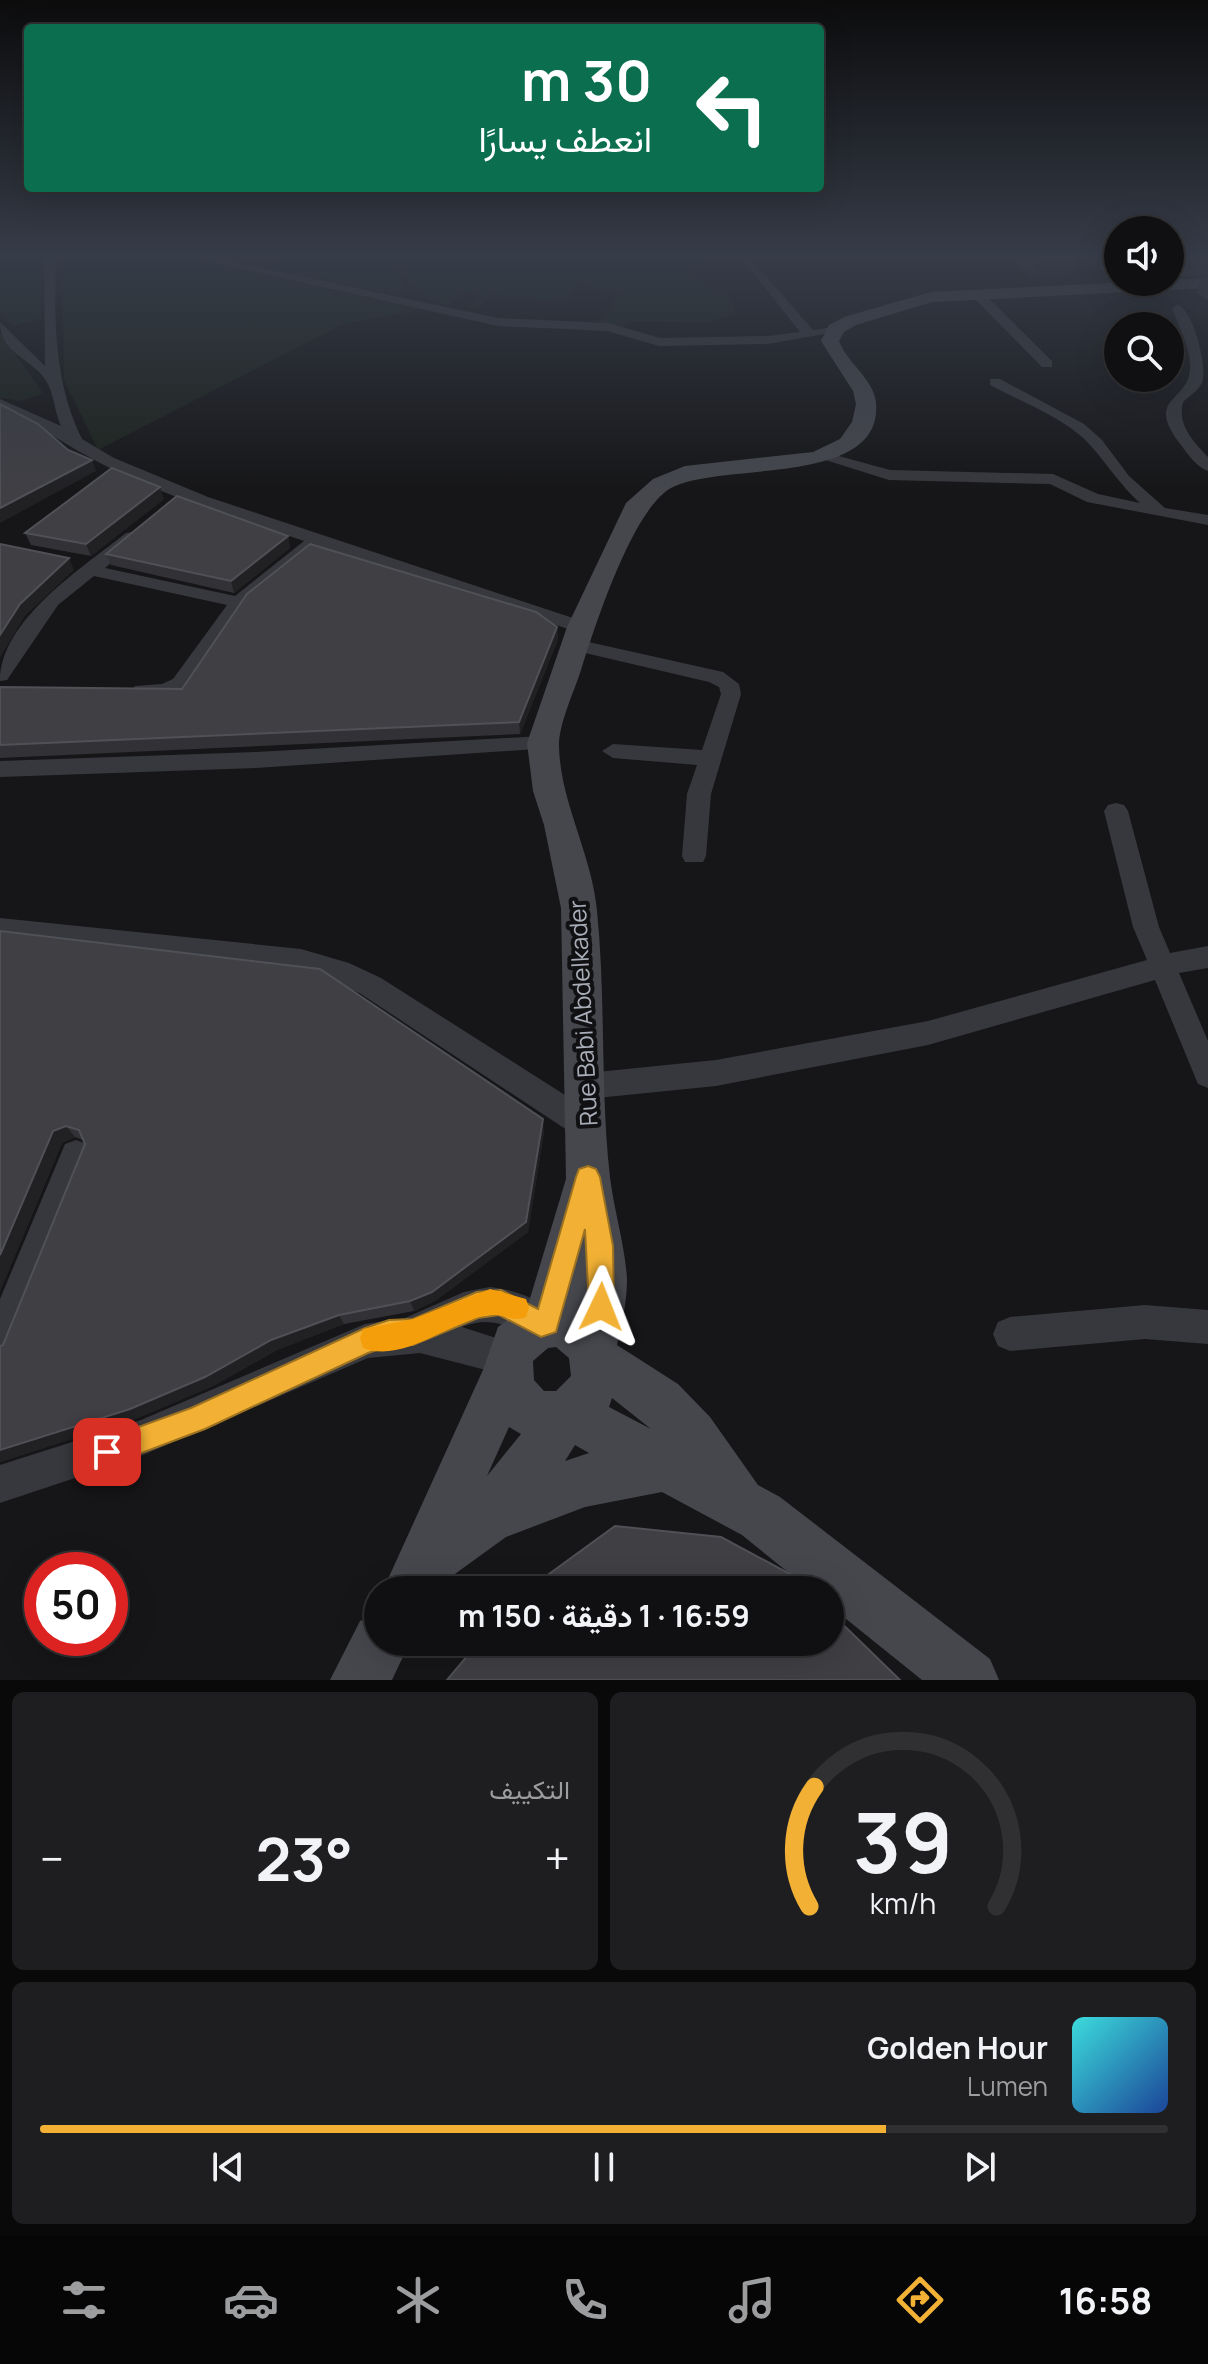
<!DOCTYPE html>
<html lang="ar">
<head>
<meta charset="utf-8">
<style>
  :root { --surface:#101012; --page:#1e1e20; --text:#f1f3f6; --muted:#9c9d9f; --line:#303032; --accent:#f2b134 }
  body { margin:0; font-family:Manrope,Vazirmatn,sans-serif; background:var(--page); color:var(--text); direction:rtl; height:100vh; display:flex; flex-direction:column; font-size:30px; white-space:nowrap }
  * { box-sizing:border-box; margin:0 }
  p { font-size:26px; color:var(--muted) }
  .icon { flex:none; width:44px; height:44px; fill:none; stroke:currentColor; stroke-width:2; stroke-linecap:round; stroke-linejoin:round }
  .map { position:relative; height:1680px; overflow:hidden; direction:ltr }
  .details { display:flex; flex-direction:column; gap:12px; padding:12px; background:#09090a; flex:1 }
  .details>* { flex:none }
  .hud { position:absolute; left:24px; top:24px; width:800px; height:168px; border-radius:8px; box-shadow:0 8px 32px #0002,0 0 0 2px var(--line); direction:rtl; background:#0b6e4f; color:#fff; overflow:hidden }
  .controls { position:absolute; left:1104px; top:216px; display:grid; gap:16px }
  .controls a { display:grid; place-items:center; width:80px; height:80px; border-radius:50%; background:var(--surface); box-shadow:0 8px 32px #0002,0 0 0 2px var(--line); font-size:40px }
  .speed { position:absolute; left:24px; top:1552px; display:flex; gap:16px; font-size:40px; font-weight:700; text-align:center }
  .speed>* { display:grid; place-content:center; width:104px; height:104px; border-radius:50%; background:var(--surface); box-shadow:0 8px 32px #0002,0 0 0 2px var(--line); line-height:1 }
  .speed .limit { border:12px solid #d22; background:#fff; color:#111 }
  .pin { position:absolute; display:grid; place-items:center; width:68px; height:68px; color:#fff; margin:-34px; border-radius:16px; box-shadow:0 4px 12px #0006 }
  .me { position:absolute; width:88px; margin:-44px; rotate:2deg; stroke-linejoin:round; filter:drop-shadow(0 0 6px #0008) }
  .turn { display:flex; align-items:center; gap:28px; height:168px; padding:0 40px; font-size:36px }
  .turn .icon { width:104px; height:104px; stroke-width:2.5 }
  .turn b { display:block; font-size:56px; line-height:68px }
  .big { font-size:60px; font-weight:700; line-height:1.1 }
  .details .card { flex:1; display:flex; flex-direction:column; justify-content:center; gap:12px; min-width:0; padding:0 28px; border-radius:12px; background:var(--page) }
  .details .dial { align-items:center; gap:0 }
  .dial svg { height:208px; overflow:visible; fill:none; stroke:var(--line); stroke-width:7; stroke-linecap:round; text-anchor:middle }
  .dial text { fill:var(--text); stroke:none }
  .song { display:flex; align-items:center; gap:24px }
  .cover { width:96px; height:96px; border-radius:12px; background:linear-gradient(135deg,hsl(180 70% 55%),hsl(220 70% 35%)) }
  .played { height:8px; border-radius:4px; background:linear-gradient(90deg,var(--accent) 75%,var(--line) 75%) }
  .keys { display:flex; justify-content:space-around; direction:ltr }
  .heat { display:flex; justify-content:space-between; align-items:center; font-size:44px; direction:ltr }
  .details .tiles { flex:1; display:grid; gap:12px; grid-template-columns:1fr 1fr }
  .card:last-child { grid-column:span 2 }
  .trip { position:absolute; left:364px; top:1576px; width:480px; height:80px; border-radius:40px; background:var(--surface); box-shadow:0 8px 32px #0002,0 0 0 2px var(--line); font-weight:700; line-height:80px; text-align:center; direction:rtl }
  .menu { display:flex; height:128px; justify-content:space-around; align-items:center; background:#060607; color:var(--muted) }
  .menu .icon { width:56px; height:56px }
  .menu .on { color:var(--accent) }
  .menu b { font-size:36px; color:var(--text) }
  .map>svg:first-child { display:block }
</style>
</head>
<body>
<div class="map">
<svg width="1208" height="1680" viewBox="0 0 1208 1680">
  <rect width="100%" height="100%" fill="#161618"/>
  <path fill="#1c231d" d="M0 257H41V319L12 326 0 313Z
    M62 257H175L422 309 341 325 98 450 64 380Z
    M288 257H395L394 268 409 292 402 296 268 269Z
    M403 257H696L698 268 683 271 729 296 736 314 705 323 629 321 621 330 597 324 619 293 576 284 574 293 564 302 492 295 478 309 466 308 478 294 464 292 449 306C424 300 400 286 403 257Z
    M0 333 43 393 22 401 0 398Z"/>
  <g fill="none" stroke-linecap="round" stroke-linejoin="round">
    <path fill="#37383d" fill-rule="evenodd" d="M44 257H56C54 320 54 382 82 439L114 458 208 497 588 623 591 627 581 633 574 631 320 546 246 606 187 689C172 696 144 706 132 691L135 686 162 684 173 679 227 605 94 576 58 605 7 680 0 681C0 620 82 568 126 533L132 532 141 537 105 568 235 596 304 541C236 518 166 497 102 464 67 446 37 424 0 408V399L61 426C55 413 54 396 48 384 35 358 0 356 0 322L45 366Z
      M187 257H210L498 318 608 323 660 338 768 336 800 332 744 261 750 258 813 330 834 327 841 331 768 344 659 346 607 331 498 326Z
      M973 291H981L1052 361V367H1042L973 297Z
      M1178 304C1193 311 1208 367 1202 383 1198 391 1189 396 1183 402 1177 425 1193 441 1208 457V471C1197 467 1188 455 1181 445 1143 397 1189 402 1190 369 1191 348 1179 327 1172 308Z
      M990 379H1000L1084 424 1102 440 1129 476 1165 508 1208 515V525L1087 502 1050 484 889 480 816 457 824 452 890 470 1053 474 1098 494 1140 503C1120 485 1108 465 1091 446 1066 418 1023 403 990 385Z
      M575 639 723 672 739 684 741 694 711 794 706 856 703 862H685L682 856 687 794 697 765 613 758 602 751 613 744 702 750 721 694 719 687 709 682 568 649 565 645 568 641Z
      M543 736 554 743 551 748 256 768 0 777V761L256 752Z
      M1116 803 1124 805 1128 811 1159 927 1170 953 1208 946V968L1179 973 1208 1041V1088L1198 1084 1155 980 928 1045 716 1086 587 1099 577 1095 572 1086 577 1077 587 1073 716 1060 928 1021 1147 960 1133 927 1104 811 1108 805Z
      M0 918 301 949 349 963 381 978 598 1116 602 1126 598 1136 587 1140 576 1136 361 994 333 980 301 971 0 938Z
      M76 1140 87 1144 91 1154 12 1353 0 1358V1299L65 1144Z
      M490 1287C515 1290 548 1300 558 1324L553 1336 541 1341C512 1329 494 1314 462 1327L521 1346 527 1358 521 1370 509 1376 420 1353 368 1358 141 1456 0 1503V1465L141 1420 365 1324 405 1318 464 1292Z
      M1145 1305 1208 1310V1344L1145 1339 1010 1351 998 1346 993 1334 998 1322 1010 1317Z"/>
    <path fill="#45474d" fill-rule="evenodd" d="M1208 278V288L932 302 856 325 844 332 839 341C847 363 874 379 876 403 883 488 720 461 671 488 632 510 595 626 581 670 574 692 559 723 559 746 560 802 592 854 597 911 606 999 600 1089 610 1177 614 1211 625 1245 627 1279 627 1302 622 1323 617 1345L678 1384 710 1417 758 1485 780 1497 990 1659 999 1680H922L830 1606V1590H810L742 1535 662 1492 585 1507 506 1537 448 1579 442 1590H383L483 1370 498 1327 528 1305 566 1179 561 908 544 825 533 791 527 743 567 627 626 503 653 479 685 466 813 452 840 439 852 422 856 404 853 391 821 341 829 325 844 317 931 292ZM556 1347 569 1358 571 1376 556 1391H544L534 1380 533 1361 548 1348ZM612 1398 651 1429 609 1407ZM509 1427 521 1434 487 1476ZM575 1445 589 1453 565 1461Z
      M378 1614V1642H410L392 1680H330L360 1621Z"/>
  </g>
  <path fill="#323236" d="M1005 257H1077L1073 272 1034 276Z
    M1080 257H1118V279Z
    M1170 257H1208V300L1196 292 1202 277 1208 275 1170 277Z
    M164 499 91 556 31 545 25 533Z
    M288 536 290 548 234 593 111 565 106 554Z
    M557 627 558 639 520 734 0 758V687L182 689Z
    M0 931 544 1131 528 1232 435 1301 414 1311 344 1324 277 1350 213 1386 140 1417 0 1462V1346L3 1345 85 1144 83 1140 75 1137 62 1143 0 1291Z"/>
  <path fill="#212124" d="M1077 257 1073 272 1034 276 1038 261Z
    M92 460 96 471 0 523V508Z
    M160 487 164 499 91 556 86 544Z
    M288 536 290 548 234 593 231 581Z
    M69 558 74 570 25 616 0 658V635L20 604Z
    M557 627 558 639 520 734 519 722Z
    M543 1119 544 1131 528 1232 435 1301 414 1311 410 1301Z
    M66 1126 75 1137 62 1143 0 1291V1255L53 1131Z
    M339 1315 344 1324 277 1350 213 1386 140 1417 0 1462V1450L271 1340Z"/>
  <path fill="#3f3f44" stroke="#4f5156" stroke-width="2" d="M1032 257H1077L1038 261Z
    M1170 257H1208V260L1170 262Z
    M0 404 38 424 68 450 92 460 0 508Z
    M112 468 160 487 86 544 25 533Z
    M177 496 288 536 231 581 106 554Z
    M0 544 69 558 20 604 0 635Z
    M310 544 536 612 557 627 519 722 0 745V687L182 689 247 594Z
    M0 931 320 969 543 1119 526 1222 432 1292 410 1301 339 1315 271 1340 205 1377 130 1409 0 1450V1346L3 1345 85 1144 79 1130 66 1126 53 1131 0 1255Z
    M615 1526 721 1537 790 1574 807 1590H527Z
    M830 1612 900 1680H447L479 1642H830Z"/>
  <linearGradient id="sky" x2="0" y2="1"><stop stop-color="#0c0c0d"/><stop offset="0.52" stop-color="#363c48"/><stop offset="1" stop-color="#363c48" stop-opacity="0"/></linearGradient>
  <rect width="1208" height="492" fill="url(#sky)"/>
  <path fill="#f2b134" stroke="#9d7322" stroke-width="2" d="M588 1166 596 1169 600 1177 613 1246 614 1307 611 1317 601 1320 592 1317 589 1307 585 1229 556 1332 541 1337 499 1315 478 1318 413 1345 389 1346 368 1353 205 1429 107 1466 97 1462 93 1452 97 1442 191 1408 365 1328 389 1320 413 1319 477 1292 501 1290 538 1309 576 1177 579 1169Z"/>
  <path fill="#f59e0b" d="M490 1289 526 1299 529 1308 526 1317C512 1323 503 1313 489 1315 451 1320 404 1364 363 1348L360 1338 363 1329 413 1319Z"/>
  <g text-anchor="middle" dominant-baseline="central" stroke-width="8" stroke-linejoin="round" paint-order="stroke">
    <g font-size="24" fill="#a8adb8" stroke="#111113">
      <text transform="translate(582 1013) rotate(-93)">Rue Babi Abdelkader</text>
    </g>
  </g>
</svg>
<div class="controls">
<a><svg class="icon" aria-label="sound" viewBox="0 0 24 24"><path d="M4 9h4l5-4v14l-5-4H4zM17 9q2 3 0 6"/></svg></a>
<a><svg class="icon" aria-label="search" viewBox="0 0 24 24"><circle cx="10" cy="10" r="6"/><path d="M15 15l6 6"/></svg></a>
</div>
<div class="speed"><div class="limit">50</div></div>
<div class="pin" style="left:107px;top:1452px;background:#d93025"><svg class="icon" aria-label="arrive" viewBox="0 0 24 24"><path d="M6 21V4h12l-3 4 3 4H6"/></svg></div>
<svg class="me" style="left:601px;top:1307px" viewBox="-20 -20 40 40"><path d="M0-17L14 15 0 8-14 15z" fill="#f2b134" stroke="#fff" stroke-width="4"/></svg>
<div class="trip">16:59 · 1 دقيقة · 150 m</div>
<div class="hud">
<div class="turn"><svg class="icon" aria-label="left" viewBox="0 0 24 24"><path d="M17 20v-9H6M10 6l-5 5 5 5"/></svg><div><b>30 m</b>انعطف يسارًا</div></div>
</div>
</div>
<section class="details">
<div class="tiles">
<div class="card dial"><svg viewBox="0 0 100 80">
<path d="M14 69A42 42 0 1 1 86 69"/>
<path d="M14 69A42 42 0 0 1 16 23" stroke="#f2b134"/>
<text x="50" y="56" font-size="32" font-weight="700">39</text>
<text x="50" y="72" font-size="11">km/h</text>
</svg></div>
<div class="card"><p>التكييف</p>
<div class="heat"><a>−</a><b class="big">23°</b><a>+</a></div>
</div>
<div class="card">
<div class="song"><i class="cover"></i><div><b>Golden Hour</b><p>Lumen</p></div></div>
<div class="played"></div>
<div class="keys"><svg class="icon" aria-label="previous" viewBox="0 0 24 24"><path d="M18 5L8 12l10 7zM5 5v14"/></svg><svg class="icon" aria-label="pause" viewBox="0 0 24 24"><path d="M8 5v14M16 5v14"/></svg><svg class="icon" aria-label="next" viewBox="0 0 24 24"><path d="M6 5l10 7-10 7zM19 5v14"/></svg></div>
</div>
</div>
</section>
<nav class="menu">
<b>16:58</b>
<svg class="icon on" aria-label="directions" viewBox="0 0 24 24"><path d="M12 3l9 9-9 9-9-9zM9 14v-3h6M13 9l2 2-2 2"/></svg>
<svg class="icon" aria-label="music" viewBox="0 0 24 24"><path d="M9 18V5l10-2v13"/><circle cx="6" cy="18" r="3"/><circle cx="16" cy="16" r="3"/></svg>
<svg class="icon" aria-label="phone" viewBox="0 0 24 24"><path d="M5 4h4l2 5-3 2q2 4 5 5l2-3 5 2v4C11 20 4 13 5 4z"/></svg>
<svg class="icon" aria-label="climate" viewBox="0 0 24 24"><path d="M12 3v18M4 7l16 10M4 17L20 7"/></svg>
<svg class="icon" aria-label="car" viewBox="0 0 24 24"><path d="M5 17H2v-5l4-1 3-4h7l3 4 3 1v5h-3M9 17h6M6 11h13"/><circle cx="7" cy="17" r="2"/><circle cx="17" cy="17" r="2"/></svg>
<svg class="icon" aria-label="filters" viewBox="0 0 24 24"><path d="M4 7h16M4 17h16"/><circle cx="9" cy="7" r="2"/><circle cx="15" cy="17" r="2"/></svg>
</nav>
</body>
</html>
